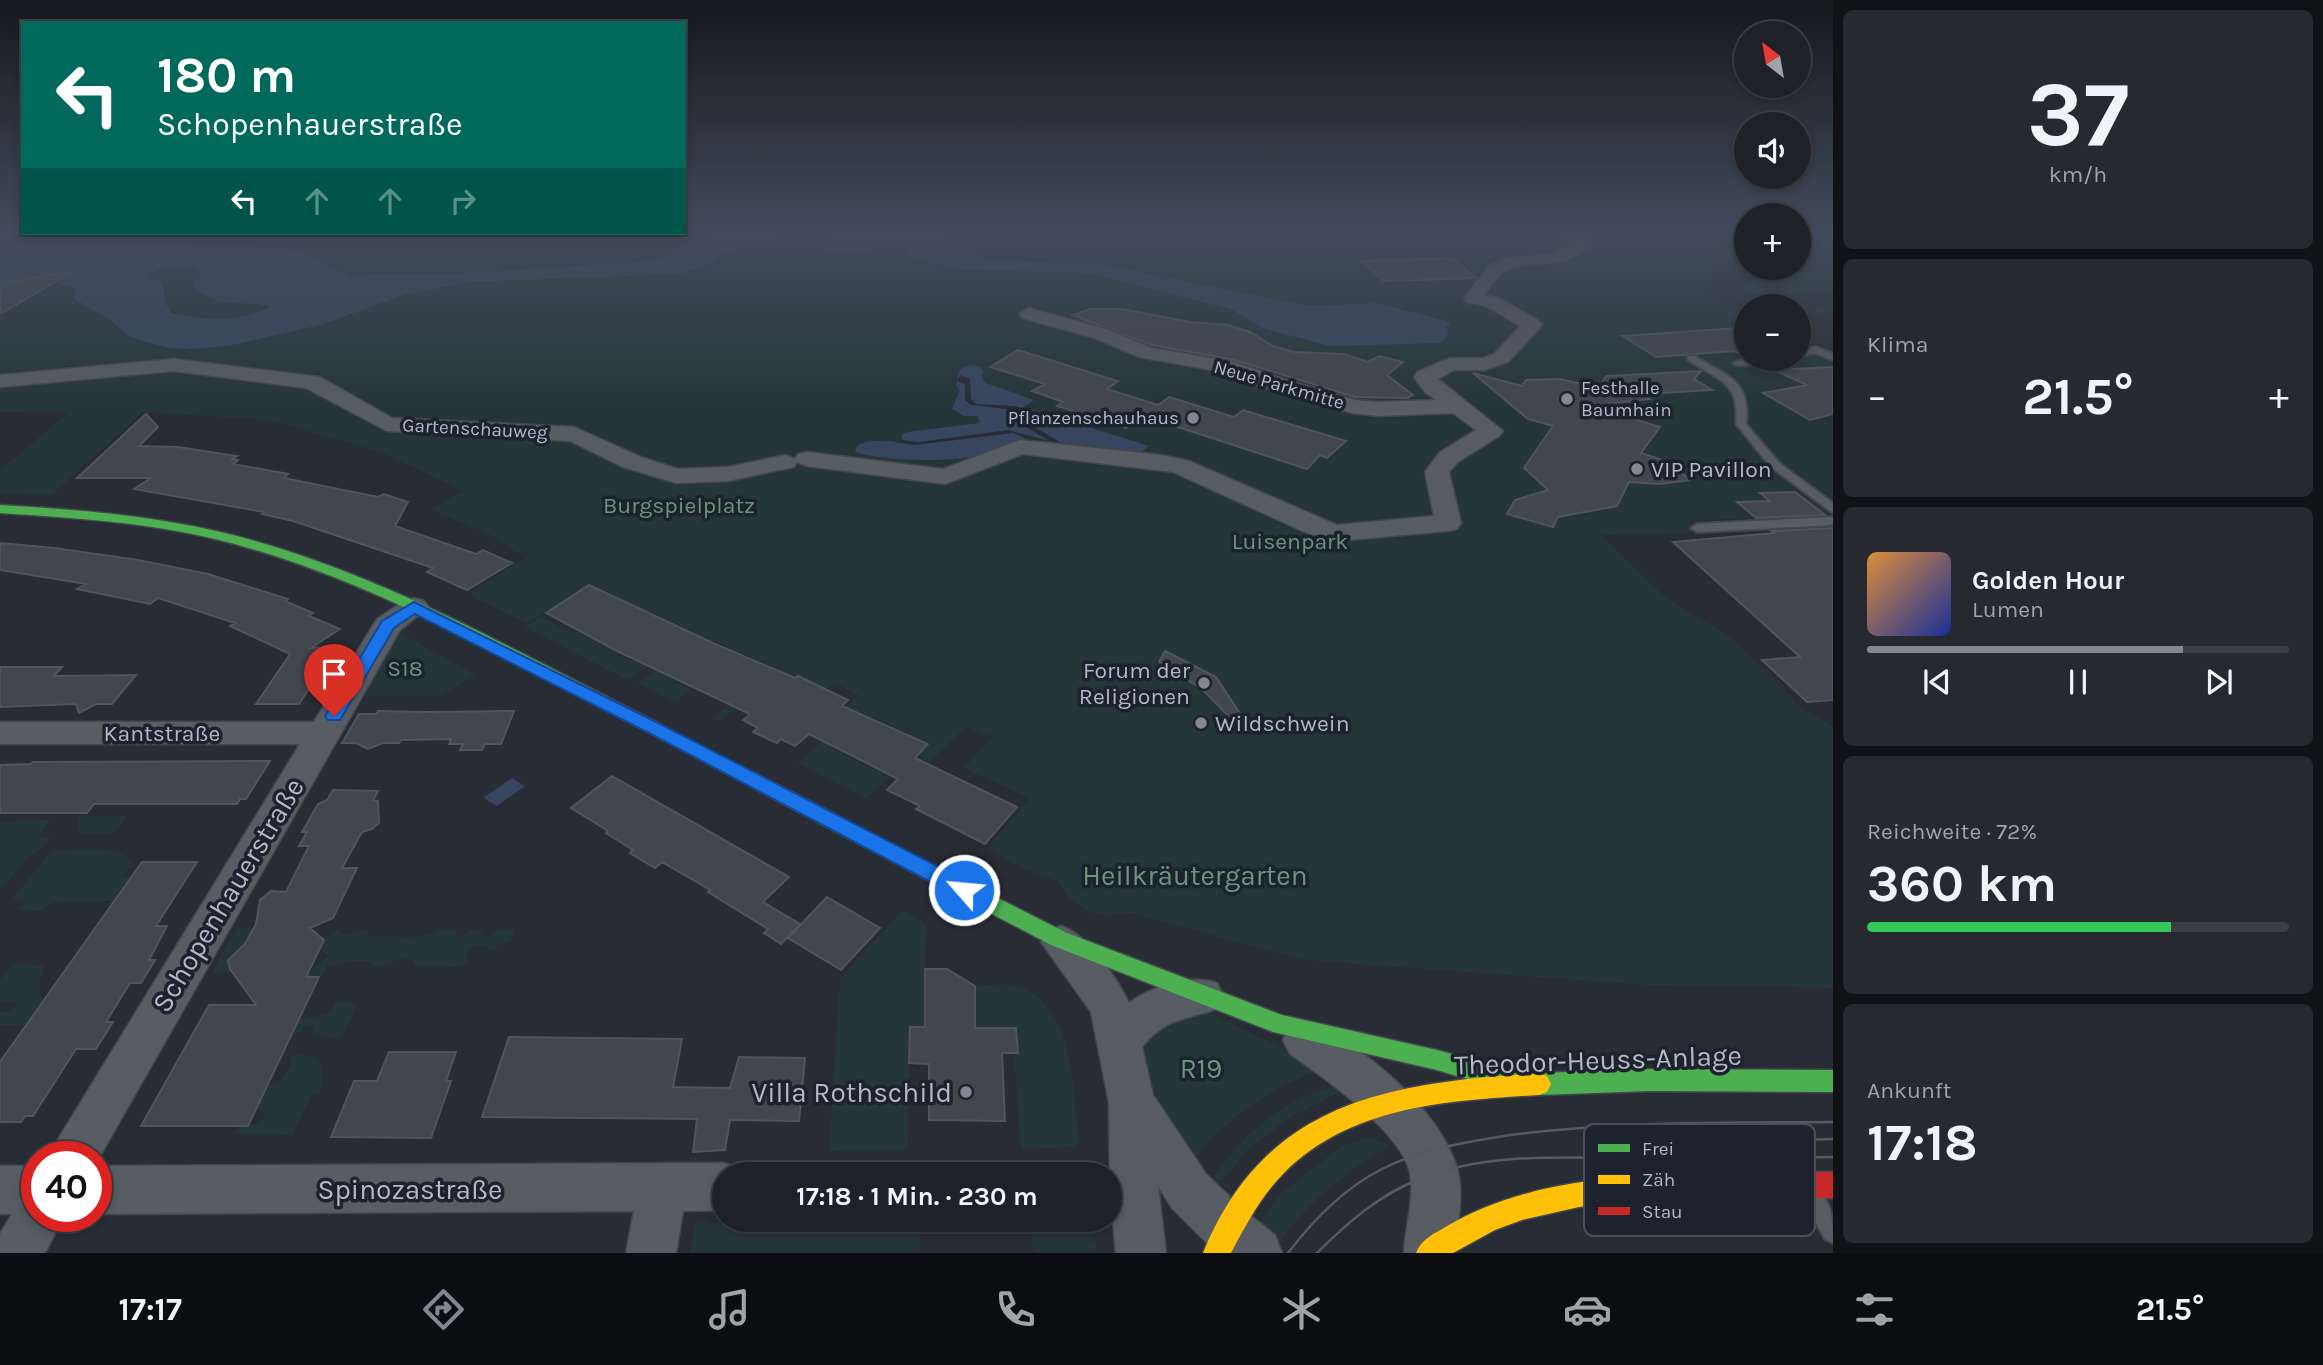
<!DOCTYPE html>
<html lang="de">
<head>
<meta charset="utf-8">
<style>
  :root { --surface:#1e2127; --page:#26292f; --text:#f1f3f6; --muted:#a1a3a7; --line:#3c3e44; --accent:#828793 }
  body { margin:0; font-family:Karla,sans-serif; background:var(--page); color:var(--text); height:100vh; display:flex; flex-direction:column; font-size:26px; white-space:nowrap }
  * { box-sizing:border-box; margin:0 }
  p { font-size:23px; color:var(--muted) }
  .icon { flex:none; width:38px; height:38px; fill:none; stroke:currentColor; stroke-width:2; stroke-linecap:round; stroke-linejoin:round }
  .map { position:relative; flex:1; overflow:hidden }
  .panel { display:flex; flex-direction:column; gap:10px; padding:10px; background:#101215; width:490px }
  .panel>* { flex:none }
  .top-card { position:absolute; left:21px; top:21px; width:665px; height:214px; border-radius:0px; box-shadow:0 4px 10px #0003,0 0 0 2px var(--line); background:#00695c; color:#fff; overflow:hidden }
  .needle { width:46px; rotate:329deg }
  .buttons { position:absolute; left:1734px; top:21px; display:grid; gap:14px }
  .buttons a { display:grid; place-items:center; width:77px; height:77px; border-radius:50%; background:var(--surface); box-shadow:0 4px 10px #0003,0 0 0 2px var(--line); font-size:35px }
  .speed { position:absolute; left:21px; top:1141px; display:flex; gap:14px; font-size:35px; font-weight:700; text-align:center }
  .speed>* { display:grid; place-content:center; width:91px; height:91px; border-radius:50%; background:var(--surface); box-shadow:0 4px 10px #0003,0 0 0 2px var(--line); line-height:1 }
  .speed .limit { border:10px solid #d22; background:#fff; color:#111 }
  .pin { position:absolute; display:grid; place-items:center; width:60px; height:60px; color:#fff; margin:-72px -30px; border-radius:50% 50% 50% 0; rotate:-45deg; box-shadow:0 0 7px #0007 }
  .pin .icon { rotate:45deg }
  .me { position:absolute; width:77px; margin:-38px; rotate:297deg; stroke-linejoin:round; filter:drop-shadow(0 0 5px #0008) }
  .turn { display:flex; align-items:center; gap:24px; height:147px; padding:0 21px; font-size:32px }
  .turn .icon { width:91px; height:91px; stroke-width:2.5 }
  .turn b { display:block; font-size:49px; line-height:60px }
  .lanes { display:flex; align-items:center; height:66px; padding:0 21px; background:#0003; justify-content:center; gap:35px; direction:ltr }
  .lanes .off { opacity:.35 }
  .big { font-size:52px; font-weight:700; line-height:1.1 }
  .panel .widget { flex:1; display:flex; flex-direction:column; justify-content:center; gap:10px; min-width:0; padding:0 24px; border-radius:10px; background:var(--page) }
  .panel .dial { align-items:center; gap:0 }
  .dial b { font-size:91px; line-height:1 }
  .song { display:flex; align-items:center; gap:21px }
  .cover { width:84px; height:84px; border-radius:10px; background:linear-gradient(135deg,hsl(30 70% 55%),hsl(230 70% 35%)) }
  .played { height:7px; border-radius:4px; background:linear-gradient(90deg,var(--accent) 75%,var(--line) 75%) }
  .keys { display:flex; justify-content:space-around; direction:ltr }
  .heat { display:flex; justify-content:space-between; align-items:center; font-size:38px; direction:ltr }
  .charge { height:10px; border-radius:5px; background:linear-gradient(90deg,#34c759 72%,var(--line) 0) }
  .trip { position:absolute; left:712px; top:1162px; width:410px; height:70px; border-radius:35px; background:var(--surface); box-shadow:0 4px 10px #0003,0 0 0 2px var(--line); font-weight:700; line-height:70px; text-align:center }
  .tabs { display:flex; height:112px; justify-content:space-around; align-items:center; background:#0c0d10; color:var(--muted) }
  .tabs .icon { width:49px; height:49px }
  .tabs .current { color:var(--accent) }
  .tabs b { font-size:32px; color:var(--text) }
  main { display:flex; flex:1; min-height:0 }
  .map>svg:first-child { display:block }
</style>
</head>
<body>
<main>
<div class="map">
<svg width="1833" height="1253" viewBox="0 0 1833 1253">
  <rect width="100%" height="100%" fill="#282c34"/>
  <path fill="#253639" d="M0 232H1645L1717 259 1702 293 1746 311V359H1799V347L1833 362V514L1688 521 1703 533 1601 535 1666 598 1729 636 1800 707 1833 727V988L1645 985 1317 961 1287 956 1132 913 1106 916 1092 913 1069 899 1059 882 1023 868 986 848 1031 799 964 768 992 737 966 727 915 776 905 772 931 743 869 716 833 749 889 777 867 798 797 763 830 735 822 730 859 695 835 683 826 689 798 675 793 678 781 673 720 721 713 718 775 668 715 641 666 676 691 690 675 702 637 683 701 636 650 611 602 640 620 650 615 654 648 667 628 680 524 627 540 617 573 633 577 631 590 638 637 606 589 584 527 623 472 597 471 591 525 559 529 553 516 552 489 534 430 510 464 491 380 452 269 420 143 412 52 495 0 493V470L68 413 0 412Z
    M1833 267V292L1787 295 1786 298 1811 308 1833 305V312L1799 315V306H1778L1744 291 1745 281Z
    M398 632 476 675 440 696H356Z
    M79 816H127L113 834H82L77 828Z
    M51 820 38 837H51L43 848 29 857 0 890V821Z
    M51 851C76 851 116 843 134 862L123 876 130 878 114 901 55 902 40 911 18 910 25 900 12 899Z
    M903 910 926 924 925 1027H910L908 1150 829 1151 840 979Z
    M237 928H254L243 947 232 953 228 960 232 972 211 973Z
    M439 929 455 930 459 938 470 931H480L483 937 491 935 497 930 516 929 511 941 498 945 493 951 484 946H472L466 954 467 963 457 967 415 966 412 959C396 957 388 967 373 967L371 962C351 959 343 964 326 967L321 977H305L328 956 320 949 324 940 338 930 343 934 366 930 371 937C394 933 418 943 439 929Z
    M12 964 46 965C40 978 37 987 43 1001L40 1005H66L53 1025H0V1012H10L18 1002H0V980Z
    M975 986C987 986 1006 982 1018 986 1075 1005 1072 1091 1079 1139L1077 1147 1021 1149 1014 1053H1018L1016 1029 975 1028Z
    M336 1002H351L357 1007 342 1037 331 1038 313 1032 316 1025 305 1027 299 1033 292 1034 299 1018 316 1017 330 1012Z
    M1202 1010 1326 1068C1269 1088 1229 1116 1190 1163 1170 1131 1112 1055 1160 1023 1171 1016 1189 1014 1202 1010Z
    M296 1053 315 1057C324 1068 324 1080 319 1093L312 1094 293 1135 235 1134 239 1126 260 1123 266 1114 256 1110 268 1085 279 1084 292 1065 290 1058Z
    M1343 1082 1342 1091 1289 1118 1247 1151 1216 1188 1207 1185C1230 1153 1256 1122 1292 1103 1308 1094 1326 1089 1343 1082Z
    M1369 1137 1391 1146C1339 1176 1316 1196 1279 1242L1259 1223 1278 1196 1343 1145Z
    M695 1223 920 1226V1253H690Z
    M1031 1225H1093L1097 1253H1033Z"/>
  <path fill="#37455e" fill-rule="evenodd" d="M0 232 150 233 191 243 248 244 301 252 351 275H369L463 273 627 263 658 260 737 232H780L725 253 708 266 679 274 466 282 404 295 320 325 228 346 190 349 169 348 130 337 109 319 73 298 76 291 74 287 50 282 56 277 37 276 0 283ZM164 267 193 269 200 272 201 277 195 281 194 287C213 308 245 301 270 306 246 324 197 319 171 313L165 302 163 283 147 275Z
    M831 232H861L869 238 871 232H938L934 236 987 260 1106 265 1309 306 1375 303 1448 321 1450 324 1446 327 1449 334 1441 343 1330 346 1265 329 1231 309 1097 275 1073 272 964 270 946 267 910 257 908 250C881 244 855 256 828 254L822 247 836 242Z
    M970 365 980 367 983 371 982 378 986 383 1034 400 1024 407 1149 446 1139 454 1015 444C997 446 981 456 963 458 938 462 877 460 855 452L857 446C871 437 886 444 902 440V434L908 432 979 423 978 416H964L952 409 960 390 956 385 959 370Z
    M512 778 525 786 497 806 483 798Z"/>
  <path fill="#282c34" d="M960 375 970 379 971 399 976 404 1014 406 1038 412 1029 419 1028 423 1063 444 1048 441 1041 445 1013 433 915 445 893 442 902 440 919 442 1008 430 1049 441 1020 423 1014 410 971 405 965 400V384L957 381Z"/>
  <path fill="#42464d" stroke="#50545c" stroke-width="2" d="M1452 258 1477 278 1384 281 1361 261Z
    M69 271 70 273 0 314V284Z
    M1091 309H1122L1190 322 1228 325 1250 332 1273 346 1294 352 1344 354 1368 362 1379 356 1403 362 1387 375 1413 395 1407 398 1355 397 1235 360 1152 345 1072 315Z
    M1736 328 1746 334V356L1734 351 1656 357 1623 336Z
    M1018 350 1118 381 1107 389 1158 405 1169 397 1234 417 1243 410 1346 441 1327 458 1320 455 1307 469 1144 416 1150 411 1126 428 1057 406 1063 402 1032 391 1045 384 990 367Z
    M1833 367V414L1810 420 1763 393 1807 385 1774 370Z
    M1701 371 1694 379 1712 390 1644 394 1650 399 1591 406 1660 427 1641 453 1665 461 1691 480 1659 484 1629 482 1617 506 1558 517 1553 527 1507 514 1515 500 1548 490 1524 468 1553 426 1528 419 1473 373 1522 386 1526 380 1560 379 1599 388 1606 376Z
    M146 414 158 427 139 446 178 447 237 456 232 459 238 460 233 464 288 474 284 478 378 497 384 494 408 502 395 526 476 554 483 550 512 563 467 590 427 572 433 568 293 521 262 514 264 512 134 489 151 478H77Z
    M1795 492 1825 515 1756 518 1737 502 1770 501 1760 493Z
    M1833 528V700L1807 702 1762 660 1800 657 1673 542 1774 533 1771 531Z
    M0 543 54 548 138 560 208 574 288 599 285 601 313 613 309 616 340 629 311 648 336 647 299 704H256L290 654 230 626 235 623 158 598 150 604 77 589 86 584 0 570Z
    M589 585 713 643 795 678 798 676 848 700 842 706 928 744 915 758 1017 807 985 844 916 809 920 806 887 790 898 779 809 734 795 746 781 739 777 743 753 732 758 728 743 720 750 714 619 652 546 613Z
    M1165 651 1216 677 1243 718 1236 724 1203 690 1159 662Z
    M0 667H62L54 676 136 675 112 704H96L79 713 76 704 0 707Z
    M378 711 428 712 514 711 501 744H485L482 750H460L463 744H449L451 739 401 740 399 743H383L368 749 356 743H342L359 714H376Z
    M270 761 246 799H240L237 804H94L87 813H0V765L31 764 33 762Z
    M612 776 789 877 763 902 800 924 781 944 764 933 768 929 708 892 710 890 662 862 655 868 630 853 633 850 606 833 608 831 571 808Z
    M333 790 378 791 373 801H378L379 823 372 829 362 832 342 868H357L333 918 310 928 324 940 306 977H319L248 1126H141L209 1005H256L230 969 228 960 245 944 256 924 260 900 271 891 286 892 309 846H299L307 832H302L318 804 327 800Z
    M142 862H197L156 926H167L149 960H155L141 983H130L106 1022H113L96 1049H76L33 1116H25L21 1122H0V1062Z
    M827 897 880 928 841 970 788 938Z
    M925 969H947L975 986V1028H1016L1018 1053H1002L1005 1121 929 1120V1064L909 1063 910 1027H925Z
    M509 1037 682 1039 673 1087 730 1088 739 1057 805 1058 799 1121 730 1120 725 1150 693 1152 697 1119 482 1117Z
    M389 1052H456L446 1081H451L431 1138 331 1137 354 1081H377Z"/>
  <g fill="none" stroke-linecap="round" stroke-linejoin="round">
    <defs>
      <path id="lane" d="M1816 347 1833 354V360L1815 353 1799 356V350Z
        M1688 356H1694C1728 377 1751 379 1746 424L1779 463 1833 503V513L1771 467 1736 424C1740 382 1719 380 1688 360Z
        M1746 359H1769C1761 364 1741 368 1733 363Z
        M1833 517V525L1697 532 1691 528 1697 524Z
        M1815 1190C1833 1199 1833 1223 1833 1243L1825 1239 1804 1201 1807 1193Z"/>
      <path id="street" d="M1559 232H1579L1593 242C1566 275 1523 256 1502 273 1495 279 1489 288 1484 295L1499 298 1539 321 1542 325 1539 329 1508 362 1485 370H1454L1438 379 1503 431 1499 436 1458 462 1449 472 1461 523 1457 529 1448 531 1337 541 1309 534 1173 472 1023 454 945 484 807 466 797 462 794 467 728 481 676 483 623 467 570 441 387 431 306 388 174 371 0 387V375L174 359 320 377 392 418 574 427 641 457 678 469 728 467 785 455 795 459 798 454 807 452 943 469 1020 440 1161 455 1189 461 1337 525 1434 516 1425 472 1440 452 1476 430 1453 413 1378 416 1352 413 1262 387 1223 372 1139 357 1095 338 1022 318 1019 314 1029 308 1036 310 1109 330 1151 348 1234 362 1277 377 1355 400 1378 402 1436 400 1425 392 1414 377 1417 372 1450 358H1483L1494 354 1520 326 1486 306 1466 302 1464 298 1490 265 1509 258 1551 254 1573 242Z
        M414 598 424 601 429 607 400 630 96 1163V1157H50L57 1141 300 744H0V722H314L377 619 404 601Z
        M1061 926C1089 935 1116 977 1129 1003 1152 986 1190 974 1217 983L1223 996 1217 1009C1184 1020 1165 1018 1142 1047L1153 1095 1206 1174 1245 1211 1275 1235 1282 1253H1217L1172 1208 1158 1186 1166 1253H1116L1110 1190 1109 1103 1091 1012 1041 942 1047 930Z
        M1305 1021C1360 1041 1444 1113 1458 1172 1464 1197 1457 1228 1454 1253H1404C1405 1227 1415 1199 1410 1173 1402 1132 1323 1077 1290 1054L1283 1040 1290 1026Z
        M724 1163 741 1170 743 1174H724V1210L683 1211 676 1253H626L634 1211 96 1214V1166Z
        M0 1166H37V1216H64L45 1253H0V1234L12 1214H0Z"/>
      <path id="fast" d="M0 505C72 509 145 515 216 531 374 567 518 653 662 725L665 729 662 733H650C510 661 370 577 215 539 145 522 72 518 0 513Z
        M830 813 1067 933 1282 1015 1437 1050 1520 1073 1530 1079 1539 1073 1650 1069 1833 1070V1092L1650 1091 1539 1095 1530 1089 1520 1095 1437 1070 1273 1032 1051 945 823 825 820 820 823 815Z"/>
      <path id="slow" d="M1539 1073 1547 1076 1551 1084 1547 1092 1539 1095C1449 1101 1352 1105 1284 1173 1261 1196 1246 1225 1231 1253H1203C1266 1099 1391 1083 1539 1073Z
        M1727 1172 1736 1176 1740 1185 1736 1194 1727 1198 1639 1201 1579 1207 1522 1220 1495 1230 1453 1253H1416C1421 1239 1434 1234 1447 1226 1532 1177 1632 1175 1727 1172Z"/>
      <path id="jam" d="M656 723 837 815 840 820 837 825 830 827 823 825 650 733 647 729 650 725Z
        M1727 1172H1833V1198H1727L1718 1194 1714 1185 1718 1176Z"/>
    </defs>
    <use href="#lane" stroke="#44474d" stroke-width="4"/>
    <use href="#street" stroke="#44474d" stroke-width="3"/>
    <use href="#fast" stroke="#44474d" stroke-width="3"/>
    <use href="#slow" stroke="#44474d" stroke-width="3"/>
    <use href="#jam" stroke="#44474d" stroke-width="3"/>
    <use href="#lane" fill="#585c63" fill-rule="evenodd"/>
    <use href="#street" fill="#585c63" fill-rule="evenodd"/>
    <use href="#fast" fill="#4caf50" fill-rule="evenodd"/>
    <use href="#slow" fill="#ffc107" fill-rule="evenodd"/>
    <use href="#jam" fill="#c62828" fill-rule="evenodd"/>
    <path stroke="#575a60" stroke-width="2.5" d="M1735 1150 1799 1140 1833 1139
      M1288 1253C1314 1219 1344 1188 1382 1169 1422 1149 1466 1142 1510 1135 1617 1121 1725 1123 1833 1122
      M1317 1253C1347 1223 1380 1194 1420 1179 1486 1152 1561 1158 1631 1158 1698 1158 1766 1158 1833 1157"/>
  </g>
  <linearGradient id="sky" x2="0" y2="1"><stop stop-color="#16181d"/><stop offset="0.57" stop-color="#424b5c"/><stop offset="1" stop-color="#424b5c" stop-opacity="0"/></linearGradient>
  <rect width="1833" height="407" fill="url(#sky)"/>
  <path fill="#1a73e8" stroke="#114b97" stroke-width="2" d="M414 602 664 726 972 884 975 890 972 896 964 898 957 896 651 734 415 614 394 628 340 720H328L325 716 382 621Z"/>
  <g fill="#828793" stroke="#1c232e" stroke-width="2.5">
    <circle cx="1567" cy="399" r="7"/>
    <circle cx="1193" cy="418" r="7"/>
    <circle cx="1637" cy="469" r="7"/>
    <circle cx="1204" cy="683" r="7"/>
    <circle cx="1201" cy="723" r="7"/>
    <circle cx="966" cy="1092" r="7"/>
  </g>
  <g text-anchor="middle" dominant-baseline="central" stroke-width="7" stroke-linejoin="round" paint-order="stroke">
    <g font-size="19" fill="#b2b8c6" stroke="#1c232e">
      <text transform="translate(1279 385) rotate(16)">Neue Parkmitte</text>
      <text transform="translate(475 429) rotate(3)">Gartenschauweg</text>
    </g>
    <g font-size="19" fill="#b2b8c6" stroke="#1c232e" text-anchor="start">
      <text x="1581" y="388">Festhalle<tspan x="1581" dy="22">Baumhain</tspan></text>
      <text x="1179" y="418" text-anchor="end">Pflanzenschauhaus</text>
    </g>
    <g font-size="23" fill="#b2b8c6" stroke="#1c232e" text-anchor="start">
      <text x="1651" y="469">VIP Pavillon</text>
      <text x="1190" y="670" text-anchor="end">Forum der<tspan x="1190" dy="26">Religionen</tspan></text>
      <text x="1215" y="723">Wildschwein</text>
    </g>
    <g font-size="23" fill="#6b9577" stroke="#1c232e">
      <text x="679" y="505">Burgspielplatz</text>
      <text x="1290" y="541">Luisenpark</text>
      <text x="405" y="668">S18</text>
    </g>
    <g font-size="23" fill="#b2b8c6" stroke="#1c232e">
      <text x="162" y="733">Kantstraße</text>
    </g>
    <g font-size="28" fill="#6b9577" stroke="#1c232e">
      <text x="1195" y="875">Heilkräutergarten</text>
      <text x="1201" y="1068">R19</text>
    </g>
    <g font-size="28" fill="#b2b8c6" stroke="#1c232e">
      <text transform="translate(228 895) rotate(-59)">Schopenhauerstraße</text>
      <text transform="translate(1598 1060) rotate(-2)">Theodor-Heuss-Anlage</text>
      <text x="410" y="1189">Spinozastraße</text>
    </g>
    <g font-size="28" fill="#b2b8c6" stroke="#1c232e" text-anchor="end">
      <text x="952" y="1092">Villa Rothschild</text>
    </g>
  </g>
  <rect x="1584" y="1124" width="231" height="112" rx="10" fill="#1c232e" stroke="#49505c" stroke-width="2"/>
  <rect x="1598" y="1144" width="32" height="8" fill="#4caf50"/>
  <rect x="1598" y="1175" width="32" height="9" fill="#ffc107"/>
  <rect x="1598" y="1207" width="32" height="8" fill="#c62828"/>
  <g font-size="19" fill="#b2b8c6">
    <text x="1642" y="1155">Frei</text>
    <text x="1642" y="1186">Zäh</text>
    <text x="1642" y="1218">Stau</text>
  </g>
</svg>
<div class="buttons">
<a><svg class="needle" viewBox="-14 -14 28 28"><path d="M0-13l5 13h-10z" fill="#e53935"/><path d="M0 13l5-13h-10z" fill="#a1a3a7"/></svg></a>
<a><svg class="icon" aria-label="sound" viewBox="0 0 24 24"><path d="M4 9h4l5-4v14l-5-4H4zM17 9q2 3 0 6"/></svg></a>
<a>+</a>
<a>−</a>
</div>
<div class="speed"><div class="limit">40</div></div>
<div class="pin" style="left:334px;top:716px;background:#d93025"><svg class="icon" aria-label="arrive" viewBox="0 0 24 24"><path d="M6 21V4h12l-3 4 3 4H6"/></svg></div>
<svg class="me" style="left:964px;top:890px" viewBox="-20 -20 40 40"><circle r="17" fill="#1a73e8" stroke="#fff" stroke-width="3"/><path d="M0-11L8 9 0 5-8 9z" fill="#fff"/></svg>
<div class="trip">17:18 · 1 Min. · 230 m</div>
<div class="top-card">
<div class="turn"><svg class="icon" aria-label="left" viewBox="0 0 24 24"><path d="M17 20v-9H6M10 6l-5 5 5 5"/></svg><div><b>180 m</b>Schopenhauerstraße</div></div>
<div class="lanes"><svg class="icon" aria-label="left" viewBox="0 0 24 24"><path d="M17 20v-9H6M10 6l-5 5 5 5"/></svg><svg class="icon off" aria-label="ahead" viewBox="0 0 24 24"><path d="M12 20V5M6 11l6-6 6 6"/></svg><svg class="icon off" aria-label="ahead" viewBox="0 0 24 24"><path d="M12 20V5M6 11l6-6 6 6"/></svg><svg class="icon off" aria-label="right" viewBox="0 0 24 24"><path d="M7 20v-9h11M14 6l5 5-5 5"/></svg></div>
</div>
</div>
<section class="panel">
<div class="widget dial"><b>37</b><p>km/h</p></div>
<div class="widget"><p>Klima</p>
<div class="heat"><a>−</a><b class="big">21.5°</b><a>+</a></div>
</div>
<div class="widget">
<div class="song"><i class="cover"></i><div><b>Golden Hour</b><p>Lumen</p></div></div>
<div class="played"></div>
<div class="keys"><svg class="icon" aria-label="previous" viewBox="0 0 24 24"><path d="M18 5L8 12l10 7zM5 5v14"/></svg><svg class="icon" aria-label="pause" viewBox="0 0 24 24"><path d="M8 5v14M16 5v14"/></svg><svg class="icon" aria-label="next" viewBox="0 0 24 24"><path d="M6 5l10 7-10 7zM19 5v14"/></svg></div>
</div>
<div class="widget"><p>Reichweite · 72%</p><b class="big">360 km</b><div class="charge"></div></div>
<div class="widget"><p>Ankunft</p><b class="big">17:18</b></div>
</section>
</main>
<nav class="tabs">
<b>17:17</b>
<svg class="icon current" aria-label="directions" viewBox="0 0 24 24"><path d="M12 3l9 9-9 9-9-9zM9 14v-3h6M13 9l2 2-2 2"/></svg>
<svg class="icon" aria-label="music" viewBox="0 0 24 24"><path d="M9 18V5l10-2v13"/><circle cx="6" cy="18" r="3"/><circle cx="16" cy="16" r="3"/></svg>
<svg class="icon" aria-label="phone" viewBox="0 0 24 24"><path d="M5 4h4l2 5-3 2q2 4 5 5l2-3 5 2v4C11 20 4 13 5 4z"/></svg>
<svg class="icon" aria-label="climate" viewBox="0 0 24 24"><path d="M12 3v18M4 7l16 10M4 17L20 7"/></svg>
<svg class="icon" aria-label="car" viewBox="0 0 24 24"><path d="M5 17H2v-5l4-1 3-4h7l3 4 3 1v5h-3M9 17h6M6 11h13"/><circle cx="7" cy="17" r="2"/><circle cx="17" cy="17" r="2"/></svg>
<svg class="icon" aria-label="filters" viewBox="0 0 24 24"><path d="M4 7h16M4 17h16"/><circle cx="9" cy="7" r="2"/><circle cx="15" cy="17" r="2"/></svg>
<b>21.5°</b>
</nav>
</body>
</html>
